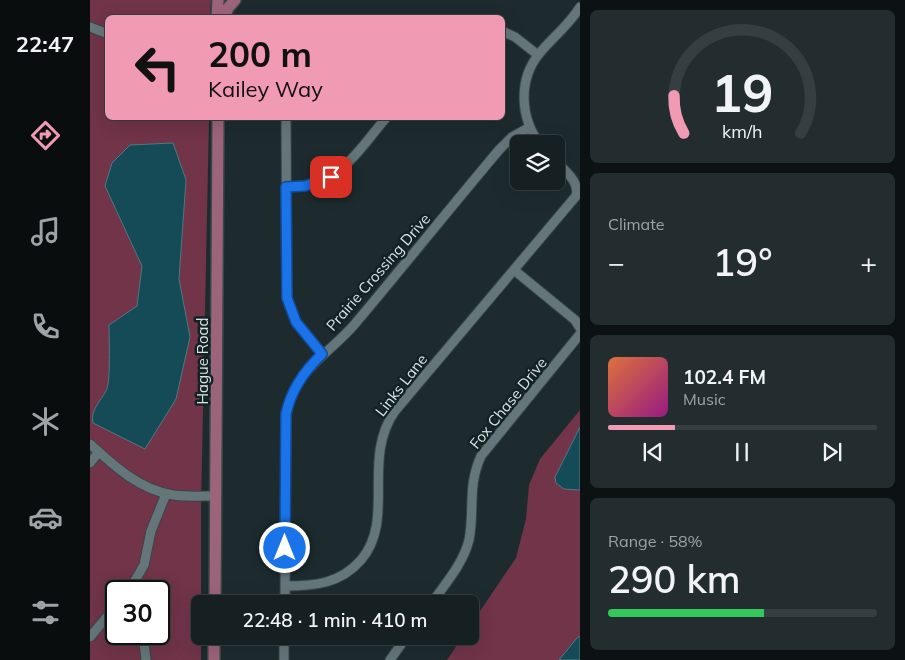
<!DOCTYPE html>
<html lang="en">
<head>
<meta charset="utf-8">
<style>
  :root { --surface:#162023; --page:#232d30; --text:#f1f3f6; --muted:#9ea3a6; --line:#353e41; --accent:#f19ab4 }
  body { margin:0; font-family:Mulish,sans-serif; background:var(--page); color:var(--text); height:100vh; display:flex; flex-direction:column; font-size:19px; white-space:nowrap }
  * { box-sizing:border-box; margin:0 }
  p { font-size:16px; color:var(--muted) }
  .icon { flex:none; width:28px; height:28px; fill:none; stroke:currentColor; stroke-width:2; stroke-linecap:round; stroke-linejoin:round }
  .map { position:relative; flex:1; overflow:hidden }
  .sheet { display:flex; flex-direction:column; gap:10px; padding:10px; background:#0c1213; width:325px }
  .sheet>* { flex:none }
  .guide { position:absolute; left:15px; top:15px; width:400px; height:105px; border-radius:8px; box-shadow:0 5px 20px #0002,0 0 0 1px var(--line); background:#f19ab4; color:#111; overflow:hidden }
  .fabs { position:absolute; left:420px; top:135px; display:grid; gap:10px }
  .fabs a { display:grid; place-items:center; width:55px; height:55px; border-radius:8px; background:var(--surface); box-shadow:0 5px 20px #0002,0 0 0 1px var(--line); font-size:25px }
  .speed { position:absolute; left:15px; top:580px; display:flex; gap:10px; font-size:25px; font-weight:700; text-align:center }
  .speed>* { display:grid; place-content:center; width:65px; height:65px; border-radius:50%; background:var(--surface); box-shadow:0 5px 20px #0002,0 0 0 1px var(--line); line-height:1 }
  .speed .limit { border:2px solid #111; border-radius:8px; background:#fff; color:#111 }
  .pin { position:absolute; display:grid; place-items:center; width:42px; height:42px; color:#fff; margin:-21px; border-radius:10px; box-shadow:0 2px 8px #0006 }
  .me { position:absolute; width:55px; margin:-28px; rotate:0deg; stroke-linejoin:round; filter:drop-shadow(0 0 4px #0008) }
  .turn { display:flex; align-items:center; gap:18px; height:105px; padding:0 20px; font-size:22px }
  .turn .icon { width:65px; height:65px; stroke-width:2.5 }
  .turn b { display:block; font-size:35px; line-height:42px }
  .big { font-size:38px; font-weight:600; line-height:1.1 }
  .sheet .widget { flex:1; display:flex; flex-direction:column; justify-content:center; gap:8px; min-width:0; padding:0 18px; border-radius:8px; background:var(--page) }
  .sheet .dial { align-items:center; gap:0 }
  .dial svg { height:130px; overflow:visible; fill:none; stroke:var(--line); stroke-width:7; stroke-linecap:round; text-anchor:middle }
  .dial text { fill:var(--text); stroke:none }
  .song { display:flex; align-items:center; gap:15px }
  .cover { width:60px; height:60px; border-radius:8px; background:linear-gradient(135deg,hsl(20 70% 55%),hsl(310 70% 35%)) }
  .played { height:5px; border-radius:2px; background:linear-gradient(90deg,var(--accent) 25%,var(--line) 25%) }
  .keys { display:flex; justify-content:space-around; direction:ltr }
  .heat { display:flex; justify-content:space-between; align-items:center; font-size:28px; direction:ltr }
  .charge { height:8px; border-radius:4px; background:linear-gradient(90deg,#34c759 58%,var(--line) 0) }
  .trip { position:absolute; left:101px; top:595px; width:288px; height:50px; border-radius:8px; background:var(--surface); box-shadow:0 5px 20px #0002,0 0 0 1px var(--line); font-weight:600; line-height:50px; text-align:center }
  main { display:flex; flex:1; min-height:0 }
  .tab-bar { display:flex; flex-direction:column; width:90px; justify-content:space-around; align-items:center; background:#090d0e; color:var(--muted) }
  .tab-bar .icon { width:35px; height:35px }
  .tab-bar .active { color:var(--accent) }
  .tab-bar b { font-size:22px; color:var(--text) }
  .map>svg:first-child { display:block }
</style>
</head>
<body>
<main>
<nav class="tab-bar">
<b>22:47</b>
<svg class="icon active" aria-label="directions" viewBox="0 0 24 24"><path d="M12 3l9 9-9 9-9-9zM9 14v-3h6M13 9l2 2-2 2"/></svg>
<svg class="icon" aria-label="music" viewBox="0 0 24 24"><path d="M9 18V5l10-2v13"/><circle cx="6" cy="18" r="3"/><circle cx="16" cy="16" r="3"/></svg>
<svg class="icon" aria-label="phone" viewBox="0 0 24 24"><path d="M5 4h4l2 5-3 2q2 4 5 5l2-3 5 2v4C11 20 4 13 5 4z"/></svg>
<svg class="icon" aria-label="climate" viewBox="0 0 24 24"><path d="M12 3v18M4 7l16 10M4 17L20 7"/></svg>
<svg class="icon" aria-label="car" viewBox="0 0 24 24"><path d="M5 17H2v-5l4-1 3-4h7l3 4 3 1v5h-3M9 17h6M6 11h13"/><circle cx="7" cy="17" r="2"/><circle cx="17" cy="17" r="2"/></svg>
<svg class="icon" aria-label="filters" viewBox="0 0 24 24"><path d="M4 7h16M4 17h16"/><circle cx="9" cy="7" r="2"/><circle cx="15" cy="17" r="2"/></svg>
</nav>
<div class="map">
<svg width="490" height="660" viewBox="0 0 490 660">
  <rect width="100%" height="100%" fill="#1d2b2f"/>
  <path fill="#713449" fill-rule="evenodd" d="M0 0H121L120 17 18 18V118H119L111 508V660H0ZM26 591H69V634H26Z
    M490 410V660H357L373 636H380V626L426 558 436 519 439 485 450 459Z"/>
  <path fill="#144b57" stroke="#4f7982" d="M83 143 96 180 89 279 100 337 86 399 55 449 3 423C0 410 11 401 16 391 21 383 19 337 19 325L47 306 52 266 15 186 22 163 40 145Z
    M490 427V490L474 489 466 483 465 477Z
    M490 636V660H469L487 638Z"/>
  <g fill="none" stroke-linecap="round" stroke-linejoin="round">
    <defs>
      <path id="minor" d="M0 27 18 34
        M412 31 425 37 448 55
        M196 118 197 299 206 322 232 354
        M450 144C430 118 428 80 449 54 462 38 479 25 490 7
        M196 187C249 187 265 154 296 118
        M424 270 485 320 490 328
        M0 444C24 466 50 490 83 495 97 497 112 496 126 496
        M0 463 9 452
        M195 586C224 586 250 584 271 560 306 519 271 459 305 411L486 196C490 182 475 171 466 161
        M39 591 54 565 61 531 76 494
        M195 604 196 414C205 369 237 356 264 325 313 267 360 208 409 150L422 137 440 127
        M341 604C355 584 373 564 379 540 385 509 377 487 391 456L490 334
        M53 634 56 660
        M0 637 26 606
        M194 660V636
        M300 660 317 636"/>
      <path id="major" d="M127 18 128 0
        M134 18 138 8 145 0
        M125 604 128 118
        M124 660V636"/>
    </defs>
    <use href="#minor" stroke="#394648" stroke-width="11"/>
    <use href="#major" stroke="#394648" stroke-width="14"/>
    <use href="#minor" stroke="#65767a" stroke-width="9"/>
    <use href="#major" stroke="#9c647b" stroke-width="11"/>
  </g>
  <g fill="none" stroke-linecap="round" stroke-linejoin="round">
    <defs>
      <path id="route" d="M195 548 196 414C201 390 214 371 232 354L206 322 197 298 196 187 215 186 241 177"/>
    </defs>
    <use href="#route" stroke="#114b97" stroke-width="12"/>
    <use href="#route" stroke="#1a73e8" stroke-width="9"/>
  </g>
  <g text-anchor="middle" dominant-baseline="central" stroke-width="5" stroke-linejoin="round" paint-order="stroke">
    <g font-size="15" fill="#dae3e5" stroke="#132225">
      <text transform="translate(288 272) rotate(-49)">Prairie Crossing Drive</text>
      <text transform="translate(112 361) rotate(-90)">Hague Road</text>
      <text transform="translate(311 385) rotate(-52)">Links Lane</text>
      <text transform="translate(418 403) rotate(-51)">Fox Chase Drive</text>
    </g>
  </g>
</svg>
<div class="fabs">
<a><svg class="icon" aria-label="layers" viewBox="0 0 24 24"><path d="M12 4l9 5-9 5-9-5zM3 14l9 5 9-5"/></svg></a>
</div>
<div class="speed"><div class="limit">30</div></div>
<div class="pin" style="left:241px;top:177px;background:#d93025"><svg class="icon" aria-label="arrive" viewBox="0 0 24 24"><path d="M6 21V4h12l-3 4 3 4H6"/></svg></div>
<svg class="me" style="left:195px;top:548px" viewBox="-20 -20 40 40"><circle r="17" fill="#1a73e8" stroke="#fff" stroke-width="3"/><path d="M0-11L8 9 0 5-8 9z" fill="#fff"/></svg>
<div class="trip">22:48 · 1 min · 410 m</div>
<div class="guide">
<div class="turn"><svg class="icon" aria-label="left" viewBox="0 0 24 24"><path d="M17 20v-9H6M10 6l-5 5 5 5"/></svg><div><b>200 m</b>Kailey Way</div></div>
</div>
</div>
<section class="sheet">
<div class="widget dial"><svg viewBox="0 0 100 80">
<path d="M14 69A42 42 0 1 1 86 69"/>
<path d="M14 69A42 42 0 0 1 8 46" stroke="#f19ab4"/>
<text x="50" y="56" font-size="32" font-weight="700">19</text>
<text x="50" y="72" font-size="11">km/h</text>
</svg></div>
<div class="widget"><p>Climate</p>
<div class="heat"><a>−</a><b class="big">19°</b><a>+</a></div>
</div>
<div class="widget">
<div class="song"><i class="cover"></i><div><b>102.4 FM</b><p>Music</p></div></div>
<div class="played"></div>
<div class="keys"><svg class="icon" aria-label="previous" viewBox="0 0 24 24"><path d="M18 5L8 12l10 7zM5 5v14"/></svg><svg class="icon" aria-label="pause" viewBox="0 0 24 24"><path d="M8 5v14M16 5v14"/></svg><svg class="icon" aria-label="next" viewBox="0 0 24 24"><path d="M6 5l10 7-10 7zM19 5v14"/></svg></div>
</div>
<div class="widget"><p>Range · 58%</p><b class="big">290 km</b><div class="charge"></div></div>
</section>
</main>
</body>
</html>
